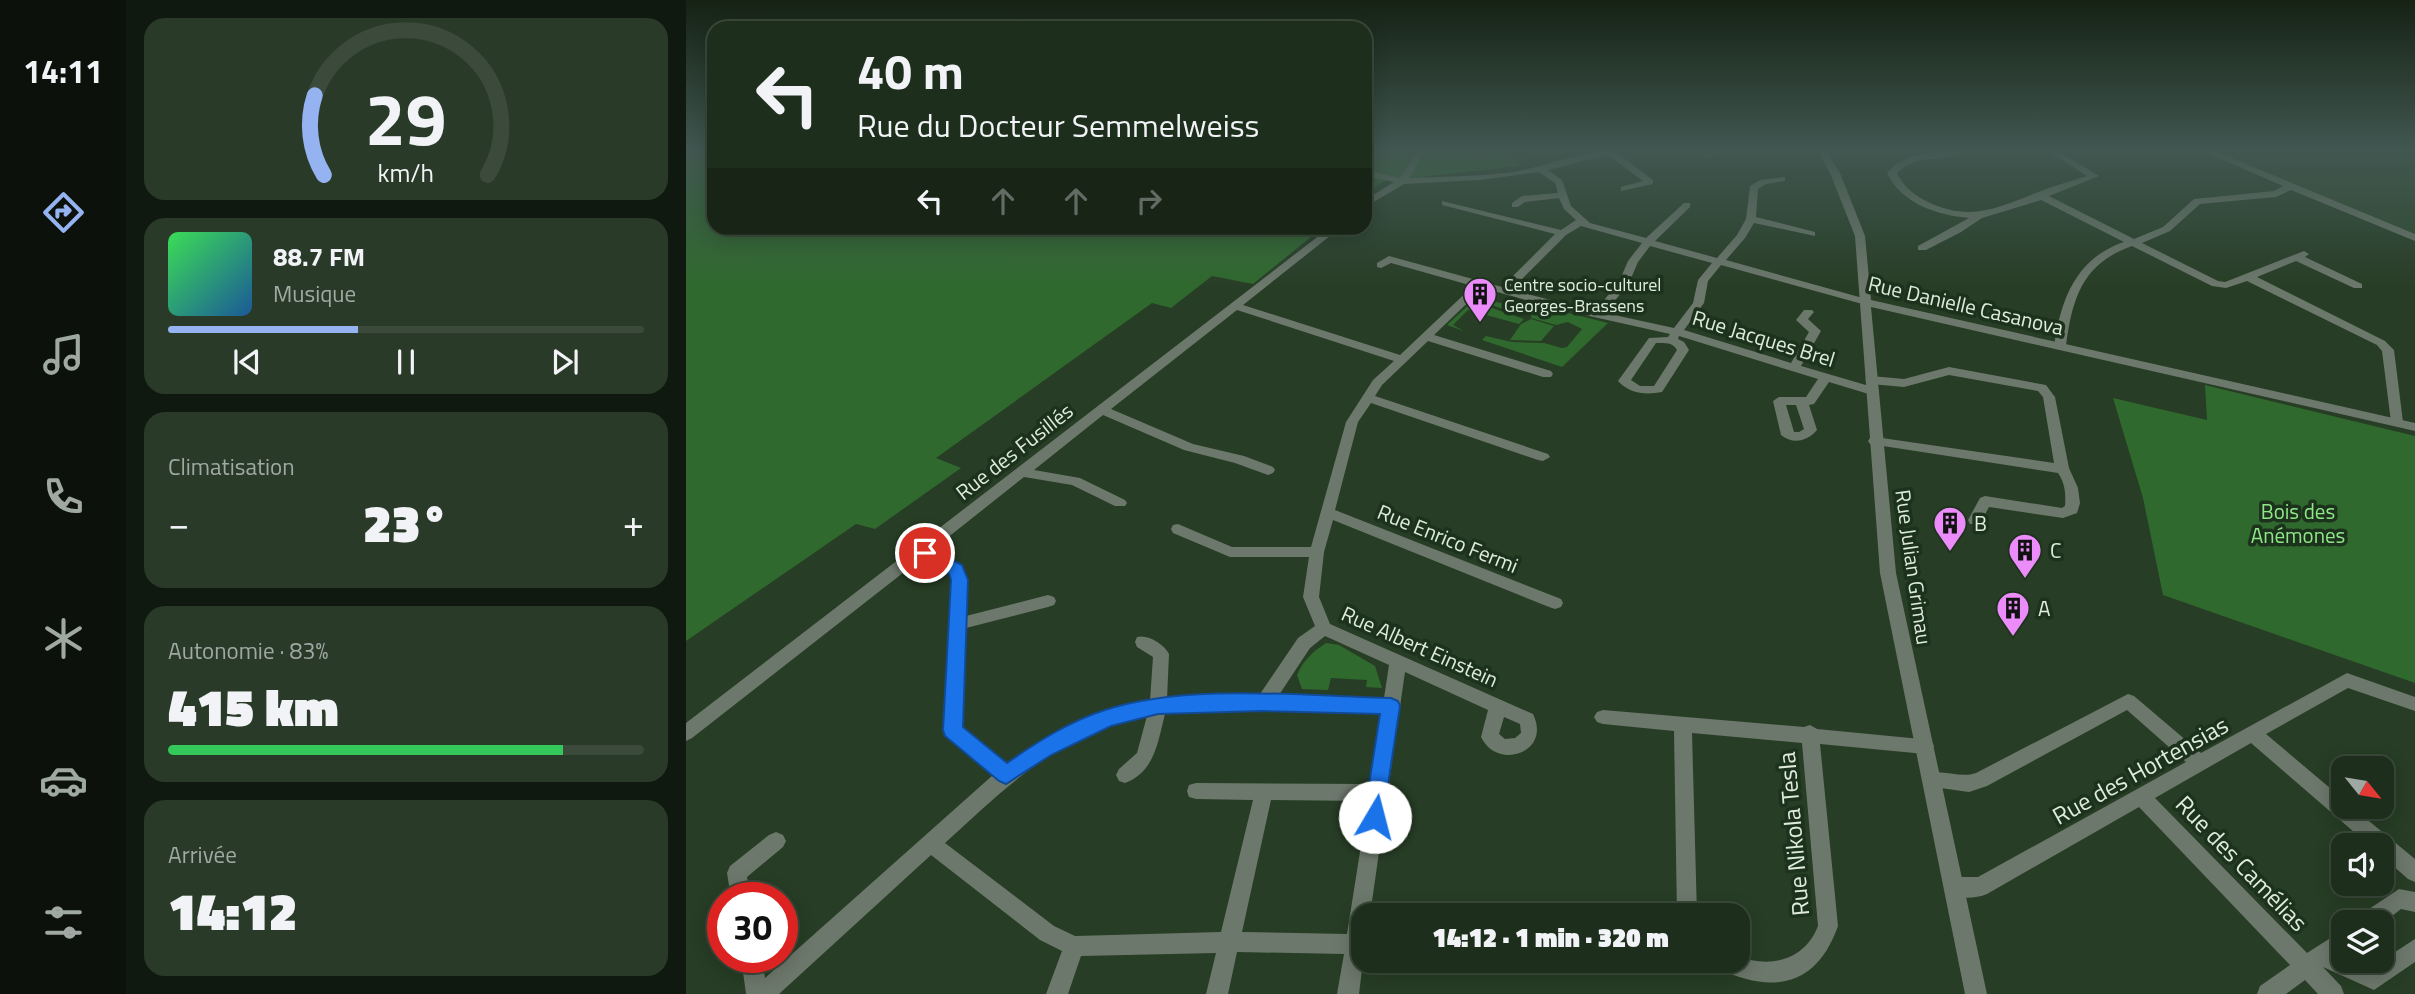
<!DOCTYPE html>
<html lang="fr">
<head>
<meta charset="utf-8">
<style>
  :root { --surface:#1d2e1c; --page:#2a3a29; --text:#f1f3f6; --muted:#a0a8a3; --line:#3b4a3b; --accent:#95b2f1 }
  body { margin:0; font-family:"Titillium Web",sans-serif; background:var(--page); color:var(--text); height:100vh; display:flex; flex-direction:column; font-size:26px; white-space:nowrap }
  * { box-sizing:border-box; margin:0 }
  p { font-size:23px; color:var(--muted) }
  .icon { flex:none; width:38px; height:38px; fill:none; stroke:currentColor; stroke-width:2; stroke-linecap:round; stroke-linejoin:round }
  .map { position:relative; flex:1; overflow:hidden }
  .sheet { display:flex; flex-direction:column; gap:18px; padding:18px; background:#10190f; width:560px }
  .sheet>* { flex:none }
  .guide { position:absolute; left:21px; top:21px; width:665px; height:214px; border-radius:21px; box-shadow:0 4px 18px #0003,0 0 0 2px var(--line); background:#1d2e1c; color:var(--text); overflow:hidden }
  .needle { width:46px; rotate:120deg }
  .fabs { position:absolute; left:1645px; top:756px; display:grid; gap:14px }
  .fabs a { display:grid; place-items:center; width:63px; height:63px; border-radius:14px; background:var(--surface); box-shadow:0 4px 18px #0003,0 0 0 2px var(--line); font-size:35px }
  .speed { position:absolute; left:21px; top:882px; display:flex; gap:14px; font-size:35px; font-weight:700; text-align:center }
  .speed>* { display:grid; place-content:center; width:91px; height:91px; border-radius:50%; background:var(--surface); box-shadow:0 4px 18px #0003,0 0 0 2px var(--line); line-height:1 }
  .speed .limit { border:10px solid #d22; background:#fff; color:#111 }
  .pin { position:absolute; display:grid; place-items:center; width:60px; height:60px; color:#fff; margin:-30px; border:4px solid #fff; border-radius:50%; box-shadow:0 2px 7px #0007 }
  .me { position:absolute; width:77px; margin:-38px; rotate:8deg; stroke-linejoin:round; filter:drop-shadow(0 0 5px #0008) }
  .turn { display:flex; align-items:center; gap:24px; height:147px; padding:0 35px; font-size:32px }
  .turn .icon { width:91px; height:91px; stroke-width:2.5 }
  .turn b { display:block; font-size:49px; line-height:60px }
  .lanes { display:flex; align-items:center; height:66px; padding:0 35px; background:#0003; justify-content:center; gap:35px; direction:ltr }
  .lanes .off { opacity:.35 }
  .big { font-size:52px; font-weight:800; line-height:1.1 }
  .sheet .tile { flex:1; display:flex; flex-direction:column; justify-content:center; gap:10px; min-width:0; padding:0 24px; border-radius:21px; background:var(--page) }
  .sheet .dial { align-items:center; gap:0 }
  .dial svg { height:182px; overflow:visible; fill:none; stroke:var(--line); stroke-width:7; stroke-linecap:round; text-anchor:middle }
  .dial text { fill:var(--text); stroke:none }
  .song { display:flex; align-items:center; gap:21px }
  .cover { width:84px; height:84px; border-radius:10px; background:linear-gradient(135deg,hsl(130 70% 55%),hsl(210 70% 35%)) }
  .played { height:7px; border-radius:4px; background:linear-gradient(90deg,var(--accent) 40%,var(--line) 40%) }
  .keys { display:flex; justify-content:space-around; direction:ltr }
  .heat { display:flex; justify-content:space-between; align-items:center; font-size:38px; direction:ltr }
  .charge { height:10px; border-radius:5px; background:linear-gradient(90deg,#34c759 83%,var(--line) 0) }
  .trip { position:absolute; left:665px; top:903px; width:399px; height:70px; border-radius:21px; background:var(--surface); box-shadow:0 4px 18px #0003,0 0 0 2px var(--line); font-weight:800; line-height:70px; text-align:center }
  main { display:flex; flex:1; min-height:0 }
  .menu { display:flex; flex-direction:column; width:126px; justify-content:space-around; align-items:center; background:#0c120b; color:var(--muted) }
  .menu .icon { width:49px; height:49px }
  .menu .active { color:var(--accent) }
  .menu b { font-size:32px; color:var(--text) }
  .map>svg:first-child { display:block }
</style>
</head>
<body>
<main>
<nav class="menu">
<b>14:11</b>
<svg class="icon active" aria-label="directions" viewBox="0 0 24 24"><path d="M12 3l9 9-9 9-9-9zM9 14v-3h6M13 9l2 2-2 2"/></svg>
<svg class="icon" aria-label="music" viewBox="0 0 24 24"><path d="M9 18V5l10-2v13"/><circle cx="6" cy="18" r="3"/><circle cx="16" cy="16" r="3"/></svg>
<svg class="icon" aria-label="phone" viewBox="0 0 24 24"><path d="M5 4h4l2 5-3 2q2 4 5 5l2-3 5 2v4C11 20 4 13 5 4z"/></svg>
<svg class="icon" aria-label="climate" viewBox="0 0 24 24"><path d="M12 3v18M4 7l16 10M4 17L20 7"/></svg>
<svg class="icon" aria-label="car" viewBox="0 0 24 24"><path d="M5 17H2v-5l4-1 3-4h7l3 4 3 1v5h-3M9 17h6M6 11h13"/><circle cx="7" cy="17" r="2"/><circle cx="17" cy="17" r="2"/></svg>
<svg class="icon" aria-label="filters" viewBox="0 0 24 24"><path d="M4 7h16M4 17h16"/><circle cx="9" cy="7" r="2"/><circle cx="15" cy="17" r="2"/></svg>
</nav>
<section class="sheet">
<div class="tile dial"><svg viewBox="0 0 100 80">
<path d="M14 69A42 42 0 1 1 86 69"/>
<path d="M14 69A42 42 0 0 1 10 34" stroke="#95b2f1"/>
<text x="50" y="56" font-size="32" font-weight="700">29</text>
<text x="50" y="72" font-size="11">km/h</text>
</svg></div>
<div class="tile">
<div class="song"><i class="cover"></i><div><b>88.7 FM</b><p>Musique</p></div></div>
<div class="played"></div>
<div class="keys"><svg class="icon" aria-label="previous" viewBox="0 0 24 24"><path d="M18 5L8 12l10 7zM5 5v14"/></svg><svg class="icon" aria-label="pause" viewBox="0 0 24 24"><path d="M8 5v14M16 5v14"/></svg><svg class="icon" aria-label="next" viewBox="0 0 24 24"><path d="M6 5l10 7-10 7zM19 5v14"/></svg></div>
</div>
<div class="tile"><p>Climatisation</p>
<div class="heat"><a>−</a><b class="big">23°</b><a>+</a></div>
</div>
<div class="tile"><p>Autonomie · 83%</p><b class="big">415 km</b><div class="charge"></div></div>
<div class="tile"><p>Arrivée</p><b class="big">14:12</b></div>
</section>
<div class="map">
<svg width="1729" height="994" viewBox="0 0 1729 994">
  <rect width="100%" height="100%" fill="#273d25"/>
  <path fill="#2e482c" d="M770 149H894L823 165 783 158Z
    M1525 149H1729V234L1724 232Z"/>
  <path fill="#2f692d" d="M0 149H28V228H325L319 231 375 235 392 228H636L567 284 526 276 485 308 466 303 250 458 275 468 189 529 170 524 0 641Z
    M679 149H775L785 157 819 151 834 166 698 181 679 195Z
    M792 296 806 300 800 306 838 319 833 324 782 310 767 325 778 331 761 325Z
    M827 299 922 323 876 367 796 340 800 336 826 342 858 343 876 348 881 347 896 329 882 322 870 325 845 318 846 312 836 309 830 314 806 305 810 302 821 304Z
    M845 319 868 326 855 341 824 340 835 324Z
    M1519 385 1729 436V683L1477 595 1457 498 1427 398 1521 420Z
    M640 643 653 645 689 666 696 688 680 687 681 680 645 678 642 690 616 689 611 675C617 661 626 652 640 643Z"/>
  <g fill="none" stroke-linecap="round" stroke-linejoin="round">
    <path fill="#6d786c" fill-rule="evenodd" d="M733 149H741L723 178C759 176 812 177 846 168 875 160 909 149 940 149L931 153 967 180V184L935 191V187L957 181 922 155 862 170 876 180 885 206 904 223 960 238 998 203H1004V207L969 241 1031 258 1051 235 1060 219 1064 186 1074 180 1099 177V181L1080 184 1072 189 1070 217 1129 232V236L1068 223 1059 238 1040 260 1184 300 1186 302 1180 305 1035 265 1022 281 1018 303 998 330 1105 363 1123 332 1110 320 1118 310H1126L1128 312 1122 319 1135 331 1115 366 1190 388 1192 391 1186 395 1143 382 1128 404 1123 405 1131 430C1122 441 1107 445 1095 435L1087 401 1093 397H1120L1132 379 993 336 992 339 998 342 1003 350 976 392C960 395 944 394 932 381L963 338 982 337 984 334 872 309 797 288 748 335 865 371 867 374 865 377H857L742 341 696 385 689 396 862 454 864 457 857 461 852 460 685 403 672 422 649 510 875 599 877 603 875 607 869 609 863 607 647 520 638 552 633 597 644 624 847 714C866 753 811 771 795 737L802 710 719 672 684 915H677V961L673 994H651L658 954 551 952 542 994H520L530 953 395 956 382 994H360L376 951 354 940 245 855 93 994H60L55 957H76L79 978 307 775 261 735 258 730 266 580 264 574 236 558 6 738 0 741V723L643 228H654L557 305 714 355 787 286 705 263 695 268 691 267V263L703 256 816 287 869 234 756 205V201L875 230 890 220 878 209 873 198 839 202 832 207H826V203L836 196 872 193 869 183 853 172 794 180 718 184 679 207V200L708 182 679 176V170L714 178ZM895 226 956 243 942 261 933 282 909 311 825 290 880 235ZM964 246 1026 263 1012 280 1007 303 988 328 919 313 943 283 952 262ZM551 310 708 361 687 380 660 422 625 547H546L492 524 487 525 485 529 487 533 544 557H623L617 597 629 626 612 638 574 694 481 699 483 654C478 644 462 634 451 637L449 642 451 647 467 657 464 701C410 709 364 734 321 764L276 727 280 628 362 607 368 605 370 601 368 597 362 595 280 616C281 598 284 582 275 566L246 550 338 477 386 485 429 506H439L441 503 439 500 394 478 348 470 417 415 498 450 549 463 582 475 587 473 589 470 587 467 558 456 507 444 425 409ZM970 343C978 343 987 342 991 350L968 386H954L945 380ZM1100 405H1110L1118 429 1113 432H1108ZM639 636 703 665 698 698 593 695 624 648ZM525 709 695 713 684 784 510 783 503 785 501 791 503 797 510 799 567 800 535 932 389 936 368 926 259 843C318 789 378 729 461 716L451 753 433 769 430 775 433 781 439 783C469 772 472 741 479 714ZM818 717 834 724 835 733 829 738 819 739 813 734ZM585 800 682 801 661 934 556 932Z
      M1034 149H1049L1020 158 1016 155Z
      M1275 149H1288C1264 164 1232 151 1211 173 1218 187 1228 195 1242 202 1284 222 1312 208 1350 193 1365 187 1384 181 1401 176L1359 149H1369L1413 176 1363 196 1448 239 1477 227 1508 199 1588 191 1597 186 1512 149H1524L1729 234V241L1605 190 1590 197 1514 204 1484 231 1456 243 1532 281 1539 282 1618 251 1623 254 1619 257 1676 284V288H1668L1610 261 1571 277 1699 341 1708 350 1717 422 1711 426 1705 422 1696 351 1691 345 1561 281 1540 288 1526 286 1446 246C1397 263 1386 298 1380 346L1374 350 1370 348 1368 346C1375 299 1390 258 1438 242L1355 200 1296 218 1275 232 1240 250H1232V246L1283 218C1251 215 1216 204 1201 173 1221 150 1248 155 1275 149Z
      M1263 367 1360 385 1369 397 1383 468 1392 488 1394 503 1391 513 1377 518 1303 507 1294 524H1284L1282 520 1294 498 1299 496 1376 508 1379 506C1380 494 1379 483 1372 473L1184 444 1182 441 1184 438 1189 437 1368 463 1357 397 1352 391 1263 375 1218 387 1185 384 1179 380 1185 376 1218 379Z
      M1661 673 1729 697V711L1662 688 1580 734 1657 799V807H1666L1729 859V882L1722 879 1696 856V845H1683L1565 743 1469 798 1621 953 1657 930V952L1655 954 1657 961H1671L1686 967 1729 939V962L1688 990 1637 967 1655 986 1658 994H1632L1619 980 1600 994H1571L1574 986 1604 965 1453 807 1301 894C1289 899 1273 899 1261 894L1258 887 1261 880 1268 877H1292L1500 762 1441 710 1301 786 1283 792 1240 786 1237 780 1240 774C1256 768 1274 779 1290 773L1442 694 1448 696 1515 753Z
      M917 710 1118 727 1124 725 1131 729 1245 740 1248 746 1245 752 1239 754 1134 744 1152 926C1130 988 1086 994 1031 968L1028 961H1052V956C1084 969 1119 960 1132 926L1116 743 1006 733 1011 915H991L988 731 917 724 911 722 908 717 911 712Z
      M90 832 97 835 100 841 97 847 61 877 65 898H45L41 873 44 866 83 835Z
      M1713 889 1729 892V912L1715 909 1696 924 1671 922 1674 915Z"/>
    <path fill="#6d786c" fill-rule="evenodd" d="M1131 149H1139L1154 173 1179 236 1185 300 1729 423V431L1185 307 1210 573 1301 994H1279L1194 573 1169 236 1144 173Z"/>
  </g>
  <linearGradient id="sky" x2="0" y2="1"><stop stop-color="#152214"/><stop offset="0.52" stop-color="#415751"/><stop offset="1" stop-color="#415751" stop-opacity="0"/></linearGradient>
  <rect width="1729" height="288" fill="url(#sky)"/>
  <path fill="#1a73e8" stroke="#114b97" stroke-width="2" d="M239 546 276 565 282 580 277 727 321 763C351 742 384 721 419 710 503 683 616 696 705 698L712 701 714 706 696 824 689 827 681 824 678 817 694 714 578 711 472 714 425 726 365 755 320 784 313 781 259 736 257 730 265 580 263 574 233 557 230 553 233 548Z"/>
  <defs>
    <symbol id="building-pin" viewBox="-11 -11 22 30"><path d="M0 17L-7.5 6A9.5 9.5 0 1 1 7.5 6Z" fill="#ec8cfa" stroke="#1d321c"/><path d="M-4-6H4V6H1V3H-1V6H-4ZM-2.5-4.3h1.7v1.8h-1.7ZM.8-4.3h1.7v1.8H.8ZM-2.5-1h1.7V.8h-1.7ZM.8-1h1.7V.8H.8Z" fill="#111"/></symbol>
  </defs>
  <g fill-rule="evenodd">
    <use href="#building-pin" x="775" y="275" width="38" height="52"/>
    <use href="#building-pin" x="1245" y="504" width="38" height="52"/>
    <use href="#building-pin" x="1320" y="531" width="38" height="52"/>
    <use href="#building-pin" x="1308" y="589" width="38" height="52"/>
  </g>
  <g text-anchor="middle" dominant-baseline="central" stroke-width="7" stroke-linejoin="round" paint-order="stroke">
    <g font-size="18" fill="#dfecdd" stroke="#1d321c" text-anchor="start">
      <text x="818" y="284">Centre socio-culturel<tspan x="818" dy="21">Georges-Brassens</tspan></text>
    </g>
    <g font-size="21" fill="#dfecdd" stroke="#1d321c">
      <text transform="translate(1280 305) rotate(13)">Rue Danielle Casanova</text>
      <text transform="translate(1078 338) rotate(17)">Rue Jacques Brel</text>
      <text transform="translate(328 451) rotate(-38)">Rue des Fusillés</text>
      <text transform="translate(762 538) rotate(22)">Rue Enrico Fermi</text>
      <text transform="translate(1228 567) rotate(82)">Rue Julian Grimau</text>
      <text transform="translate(734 646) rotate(24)">Rue Albert Einstein</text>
    </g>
    <g font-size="21" fill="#8ee788" stroke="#1d321c">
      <text x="1612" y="511">Bois des<tspan x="1612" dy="24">Anémones</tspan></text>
    </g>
    <g font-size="21" fill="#dfecdd" stroke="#1d321c" text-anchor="start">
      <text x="1288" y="523">B</text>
      <text x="1364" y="550">C</text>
      <text x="1352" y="608">A</text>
    </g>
    <g font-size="24" fill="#dfecdd" stroke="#1d321c">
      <text transform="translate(1454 770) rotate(-29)">Rue des Hortensias</text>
      <text transform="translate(1107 834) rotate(-95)">Rue Nikola Tesla</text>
      <text transform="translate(1556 863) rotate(46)">Rue des Camélias</text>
    </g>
  </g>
</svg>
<div class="fabs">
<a><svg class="needle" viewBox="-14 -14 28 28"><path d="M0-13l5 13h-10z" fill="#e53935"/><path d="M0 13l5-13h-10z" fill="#a0a8a3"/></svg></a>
<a><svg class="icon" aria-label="sound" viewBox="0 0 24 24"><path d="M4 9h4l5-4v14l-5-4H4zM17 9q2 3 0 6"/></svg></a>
<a><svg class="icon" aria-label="layers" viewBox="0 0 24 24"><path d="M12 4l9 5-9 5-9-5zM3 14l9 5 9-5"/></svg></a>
</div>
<div class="speed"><div class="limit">30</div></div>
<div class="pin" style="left:239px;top:553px;background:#d93025"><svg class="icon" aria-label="arrive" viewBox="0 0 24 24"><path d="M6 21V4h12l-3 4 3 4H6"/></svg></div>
<svg class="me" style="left:689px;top:817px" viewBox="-20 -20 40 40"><circle r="19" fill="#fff"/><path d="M0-13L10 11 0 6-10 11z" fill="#1a73e8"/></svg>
<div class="trip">14:12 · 1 min · 320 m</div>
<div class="guide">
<div class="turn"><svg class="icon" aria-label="left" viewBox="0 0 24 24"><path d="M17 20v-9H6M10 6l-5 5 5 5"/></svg><div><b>40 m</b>Rue du Docteur Semmelweiss</div></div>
<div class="lanes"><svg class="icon" aria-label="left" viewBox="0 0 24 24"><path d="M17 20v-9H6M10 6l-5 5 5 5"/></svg><svg class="icon off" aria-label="ahead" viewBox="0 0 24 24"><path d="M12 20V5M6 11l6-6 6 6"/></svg><svg class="icon off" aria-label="ahead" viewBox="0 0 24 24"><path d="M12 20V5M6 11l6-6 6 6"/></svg><svg class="icon off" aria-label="right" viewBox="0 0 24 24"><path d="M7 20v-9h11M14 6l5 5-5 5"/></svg></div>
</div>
</div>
</main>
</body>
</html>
